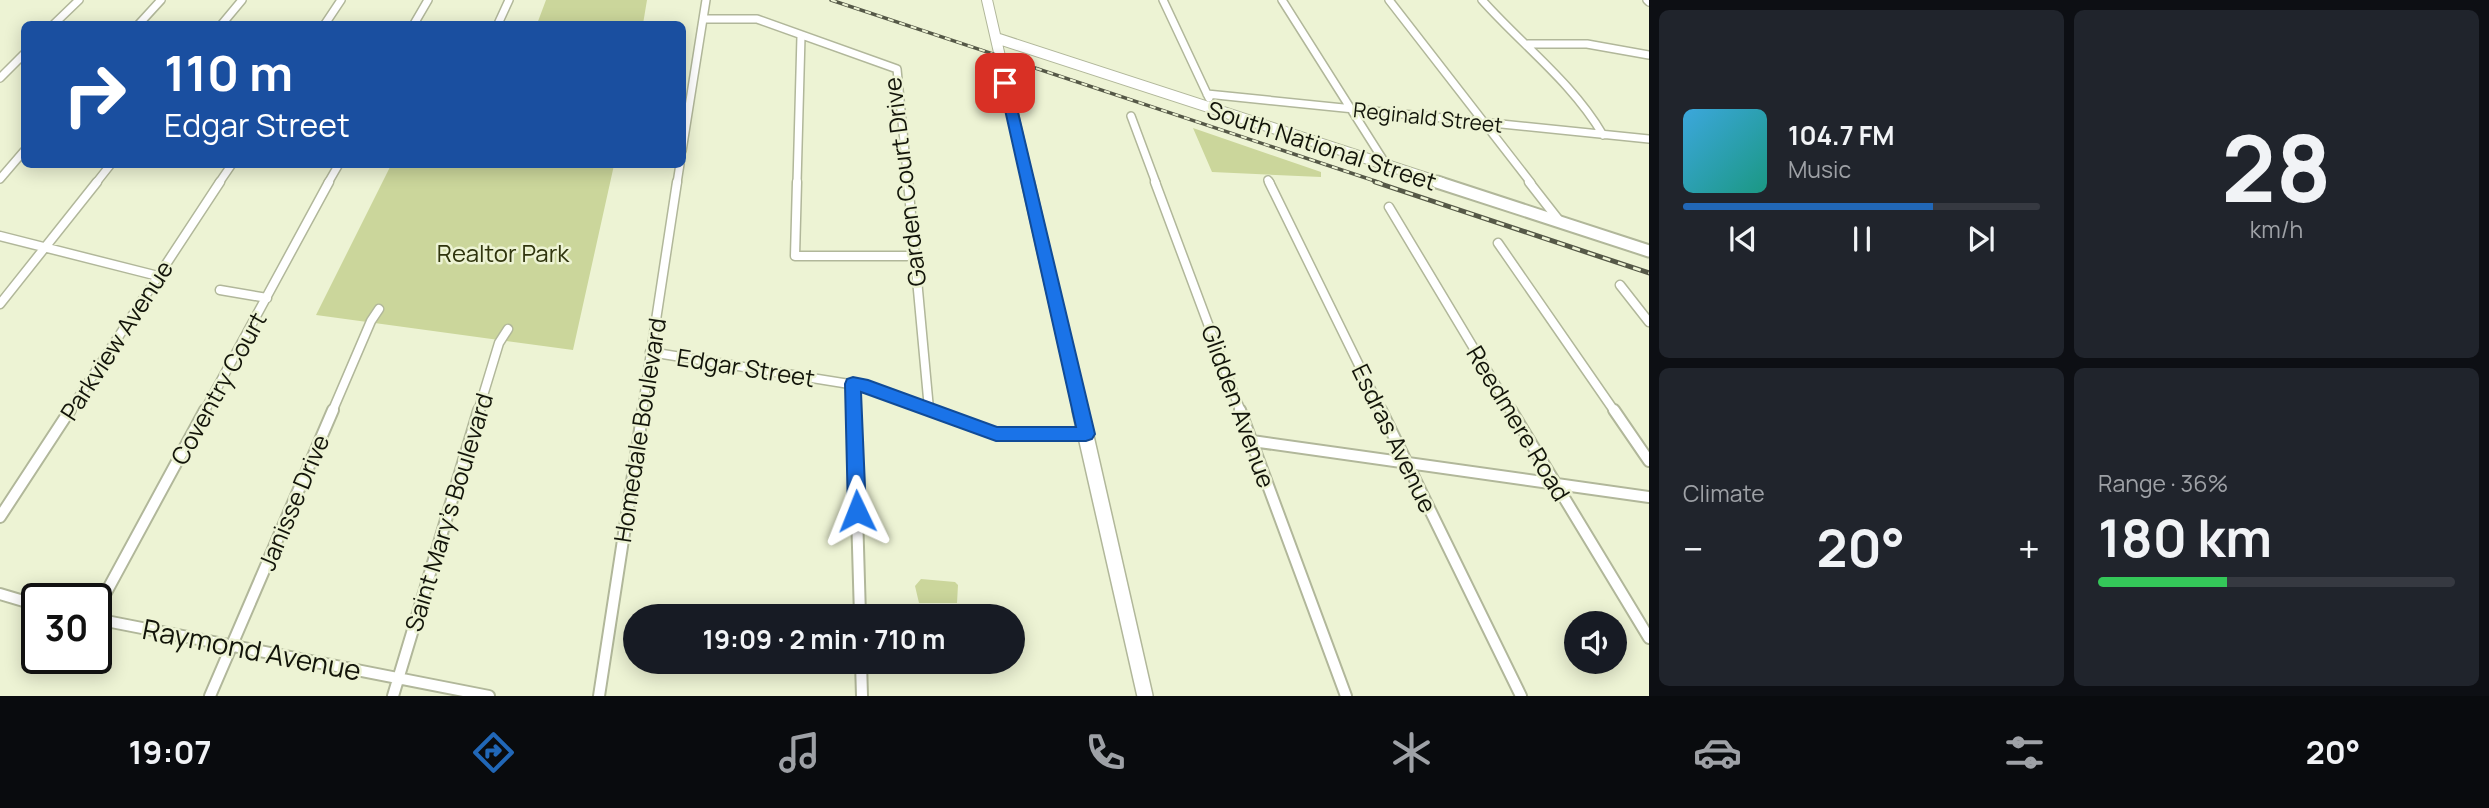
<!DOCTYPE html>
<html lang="en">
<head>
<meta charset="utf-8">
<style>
  :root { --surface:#171b24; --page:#20242c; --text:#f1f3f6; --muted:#9ea1a6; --line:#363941; --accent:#2167b7 }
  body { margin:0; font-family:Manrope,sans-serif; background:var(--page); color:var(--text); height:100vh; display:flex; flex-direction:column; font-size:26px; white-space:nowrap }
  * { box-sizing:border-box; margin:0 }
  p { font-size:23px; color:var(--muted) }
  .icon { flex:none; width:38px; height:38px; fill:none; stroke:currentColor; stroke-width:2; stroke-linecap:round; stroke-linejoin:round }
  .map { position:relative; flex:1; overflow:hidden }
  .drawer { display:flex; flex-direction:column; gap:10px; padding:10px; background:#0d0f14; width:840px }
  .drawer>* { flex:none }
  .guide { position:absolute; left:21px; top:21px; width:665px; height:147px; border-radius:10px; box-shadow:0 4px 18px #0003; background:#1a4fa0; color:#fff; overflow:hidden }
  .buttons { position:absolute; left:1564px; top:611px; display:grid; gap:14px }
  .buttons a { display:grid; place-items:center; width:63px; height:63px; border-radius:50%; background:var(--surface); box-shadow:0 4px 18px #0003; font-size:35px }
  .speed { position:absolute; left:21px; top:583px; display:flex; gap:14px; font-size:35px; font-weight:700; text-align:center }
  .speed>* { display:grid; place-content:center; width:91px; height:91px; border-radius:50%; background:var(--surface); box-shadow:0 4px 18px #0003; line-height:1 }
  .speed .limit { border:4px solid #111; border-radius:10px; background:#fff; color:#111 }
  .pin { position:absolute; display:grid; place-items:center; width:60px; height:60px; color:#fff; margin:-30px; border-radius:14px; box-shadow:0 4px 10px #0006 }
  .me { position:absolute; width:77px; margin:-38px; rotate:358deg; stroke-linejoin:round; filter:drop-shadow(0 0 5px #0008) }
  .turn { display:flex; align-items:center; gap:24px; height:147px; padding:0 28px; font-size:32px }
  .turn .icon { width:91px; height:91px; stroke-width:2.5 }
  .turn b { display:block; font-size:49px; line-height:60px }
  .big { font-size:52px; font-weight:700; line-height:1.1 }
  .drawer .card { flex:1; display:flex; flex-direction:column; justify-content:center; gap:10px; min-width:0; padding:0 24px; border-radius:10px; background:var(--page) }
  .drawer .dial { align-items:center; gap:0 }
  .dial b { font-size:91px; line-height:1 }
  .song { display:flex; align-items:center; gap:21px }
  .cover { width:84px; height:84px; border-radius:10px; background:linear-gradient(135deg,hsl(200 70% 55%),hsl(170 70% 35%)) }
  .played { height:7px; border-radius:4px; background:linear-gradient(90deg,var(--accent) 70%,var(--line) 70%) }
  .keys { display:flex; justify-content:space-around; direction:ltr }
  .heat { display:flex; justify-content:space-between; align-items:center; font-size:38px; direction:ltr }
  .charge { height:10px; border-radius:5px; background:linear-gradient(90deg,#34c759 36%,var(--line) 0) }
  .drawer .tiles { flex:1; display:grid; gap:10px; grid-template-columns:repeat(2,1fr) }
  .trip { position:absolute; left:623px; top:604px; width:402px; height:70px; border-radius:35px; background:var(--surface); box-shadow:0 4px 18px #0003; font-weight:700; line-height:70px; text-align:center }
  .menu { display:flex; height:112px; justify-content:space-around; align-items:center; background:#090b0e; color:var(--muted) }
  .menu .icon { width:49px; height:49px }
  .menu .on { color:var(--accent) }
  .menu b { font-size:32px; color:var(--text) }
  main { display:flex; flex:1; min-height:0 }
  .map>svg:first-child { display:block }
</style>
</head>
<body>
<main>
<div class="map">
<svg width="1649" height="696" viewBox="0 0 1649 696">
  <rect width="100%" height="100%" fill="#edf3d4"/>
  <path fill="#cbd69b" d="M546 0H647L643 24H537Z
    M1193 128 1321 172V177L1212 172Z
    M391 165H614L573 350 316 315Z
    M921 579 955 582 958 585 957 603H919L915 586Z"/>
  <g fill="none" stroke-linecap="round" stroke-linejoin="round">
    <defs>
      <path id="street-far2" d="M1163 0 1209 98
        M1282 0 1387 166
        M1389 0 1531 183
        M1482 0C1522 45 1572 82 1603 135
        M1647 0 1649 2
        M703 19H757L897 69 908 183
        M54 24 79 0
        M139 24 161 0
        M222 24 242 0
        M325 24 341 0
        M414 24 428 0
        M498 24 509 0
        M1528 44H1587L1649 55
        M0 78 24 54
        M1207 94 1649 139
        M1131 116 1156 183
        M682 151 706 0
        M0 179 24 151
        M1268 180 1270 183
        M96 183 111 164
        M219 183 232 164
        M328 183 339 164
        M677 183 680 164
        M797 183 801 36"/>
      <path id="street-far1" d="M797 182 795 256H913
        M908 182 929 409
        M1155 182 1241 412
        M1269 182 1382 412
        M1529 182 1561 223
        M1389 207 1512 412
        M0 236 158 276
        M1498 243 1615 412
        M1620 285 1649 322
        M220 290 267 298
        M0 304 97 182
        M650 352 868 387 935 412
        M853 384 854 412
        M69 412 220 182
        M204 412 329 182
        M332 412 371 321 379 309
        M478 412 499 343 508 329
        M642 412 677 182"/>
      <path id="street" d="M854 410 860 616
        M930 410 996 434H1086
        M1240 410 1346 696
        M1381 410 1521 696
        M1511 410 1649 638
        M1614 410 1649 461
        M1252 441 1649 497
        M0 517 70 410
        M0 594 37 605
        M96 611 205 410
        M96 619 489 696
        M861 662 862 696
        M210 696 333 410
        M393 696 479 410
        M599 696 643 410"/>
      <path id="secondary-far2" d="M987 0 1029 183
        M996 38 1442 183"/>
      <path id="secondary-far1" d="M1028 182 1080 412
        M1437 182 1649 251"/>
      <path id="secondary" d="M1080 410 1145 696"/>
    </defs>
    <use href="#street-far2" stroke="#b1b79a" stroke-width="10"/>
    <use href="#street-far1" stroke="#b1b79a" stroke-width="11"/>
    <use href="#street" stroke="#b1b79a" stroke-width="14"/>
    <use href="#secondary-far2" stroke="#b1b79a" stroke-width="12"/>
    <use href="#secondary-far1" stroke="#b1b79a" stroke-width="15"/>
    <use href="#secondary" stroke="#b1b79a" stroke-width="18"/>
    <use href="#street-far2" stroke="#fff" stroke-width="7"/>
    <use href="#street-far1" stroke="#fff" stroke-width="8"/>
    <use href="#street" stroke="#fff" stroke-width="10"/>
    <use href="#secondary-far2" stroke="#fff" stroke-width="10"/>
    <use href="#secondary-far1" stroke="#fff" stroke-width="11"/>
    <use href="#secondary" stroke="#fff" stroke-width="15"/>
    <defs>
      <path id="rail-far1" d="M831 0 1381 183"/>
      <path id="rail" d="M1375 182 1649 273"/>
    </defs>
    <use href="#rail-far1" stroke="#555847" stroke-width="3.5"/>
    <use href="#rail" stroke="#555847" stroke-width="5"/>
    <use href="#rail-far1" stroke="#edf3d4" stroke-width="2" stroke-dasharray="6" stroke-linecap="butt"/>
    <use href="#rail" stroke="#edf3d4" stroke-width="2.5" stroke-dasharray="8" stroke-linecap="butt"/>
  </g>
  <path fill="#1a73e8" stroke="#114b97" stroke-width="2" d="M1005 79 1011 83 1095 434 1092 439 1086 441H996L861 392 866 511 863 517 857 519 850 517 848 511 845 384 847 379 853 377 868 380 997 427H1076L999 83Z"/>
  <g text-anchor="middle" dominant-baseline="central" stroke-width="5" stroke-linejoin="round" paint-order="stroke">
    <g font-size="21" fill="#13150a" stroke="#edf3d4">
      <text transform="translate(1428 117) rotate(6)">Reginald Street</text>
    </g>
    <g font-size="24" fill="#13150a" stroke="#edf3d4">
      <text transform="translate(1322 145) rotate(18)">South National Street</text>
      <text transform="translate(904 182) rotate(-97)">Garden Court Drive</text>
      <text transform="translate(116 340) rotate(-57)">Parkview Avenue</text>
      <text transform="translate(746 367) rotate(9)">Edgar Street</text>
      <text transform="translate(218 388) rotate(-61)">Coventry Court</text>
      <text transform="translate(1239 406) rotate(70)">Glidden Avenue</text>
      <text transform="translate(1519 423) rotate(59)">Reedmere Road</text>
      <text transform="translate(639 430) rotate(-81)">Homedale Boulevard</text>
      <text transform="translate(1395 438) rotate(64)">Esdras Avenue</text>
      <text transform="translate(293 502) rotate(-67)">Janisse Drive</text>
      <text transform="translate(448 512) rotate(-73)">Saint Mary's Boulevard</text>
    </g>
    <g font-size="24" fill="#2f340d" stroke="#edf3d4">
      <text x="503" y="252">Realtor Park</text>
    </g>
    <g font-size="28" fill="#13150a" stroke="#edf3d4">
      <text transform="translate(252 649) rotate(11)">Raymond Avenue</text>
    </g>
  </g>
</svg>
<div class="buttons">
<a><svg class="icon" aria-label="sound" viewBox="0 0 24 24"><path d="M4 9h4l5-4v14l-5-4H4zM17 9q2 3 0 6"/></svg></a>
</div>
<div class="speed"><div class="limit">30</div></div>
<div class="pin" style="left:1005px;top:83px;background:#d93025"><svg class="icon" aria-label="arrive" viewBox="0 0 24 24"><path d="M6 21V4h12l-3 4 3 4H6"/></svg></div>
<svg class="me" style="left:857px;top:511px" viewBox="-20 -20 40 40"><path d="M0-17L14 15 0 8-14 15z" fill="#1a73e8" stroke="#fff" stroke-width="4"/></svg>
<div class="trip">19:09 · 2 min · 710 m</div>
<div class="guide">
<div class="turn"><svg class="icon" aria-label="right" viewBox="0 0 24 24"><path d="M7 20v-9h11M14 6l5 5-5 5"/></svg><div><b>110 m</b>Edgar Street</div></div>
</div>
</div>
<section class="drawer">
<div class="tiles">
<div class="card">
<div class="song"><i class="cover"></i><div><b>104.7 FM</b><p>Music</p></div></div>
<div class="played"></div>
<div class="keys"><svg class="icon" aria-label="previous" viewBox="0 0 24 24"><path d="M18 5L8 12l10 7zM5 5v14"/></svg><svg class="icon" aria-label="pause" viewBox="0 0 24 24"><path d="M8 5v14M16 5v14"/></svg><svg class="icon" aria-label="next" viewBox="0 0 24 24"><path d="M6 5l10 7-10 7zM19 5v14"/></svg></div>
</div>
<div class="card dial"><b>28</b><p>km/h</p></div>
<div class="card"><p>Climate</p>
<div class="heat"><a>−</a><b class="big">20°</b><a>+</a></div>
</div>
<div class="card"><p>Range · 36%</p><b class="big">180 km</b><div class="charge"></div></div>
</div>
</section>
</main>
<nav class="menu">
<b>19:07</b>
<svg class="icon on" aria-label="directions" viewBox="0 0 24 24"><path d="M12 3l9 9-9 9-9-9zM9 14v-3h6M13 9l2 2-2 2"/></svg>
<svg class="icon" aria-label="music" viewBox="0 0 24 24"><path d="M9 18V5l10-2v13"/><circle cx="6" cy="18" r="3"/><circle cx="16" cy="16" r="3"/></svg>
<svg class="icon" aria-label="phone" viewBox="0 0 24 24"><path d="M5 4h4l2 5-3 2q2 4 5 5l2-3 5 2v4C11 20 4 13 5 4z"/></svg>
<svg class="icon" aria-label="climate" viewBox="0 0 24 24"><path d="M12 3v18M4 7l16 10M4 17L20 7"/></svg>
<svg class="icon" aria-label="car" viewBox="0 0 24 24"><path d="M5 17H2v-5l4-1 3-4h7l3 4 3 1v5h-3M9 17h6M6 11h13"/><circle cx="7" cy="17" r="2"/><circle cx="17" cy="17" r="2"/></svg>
<svg class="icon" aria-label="filters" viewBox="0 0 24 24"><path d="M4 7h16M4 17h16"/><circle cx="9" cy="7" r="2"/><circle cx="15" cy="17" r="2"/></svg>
<b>20°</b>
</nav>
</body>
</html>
